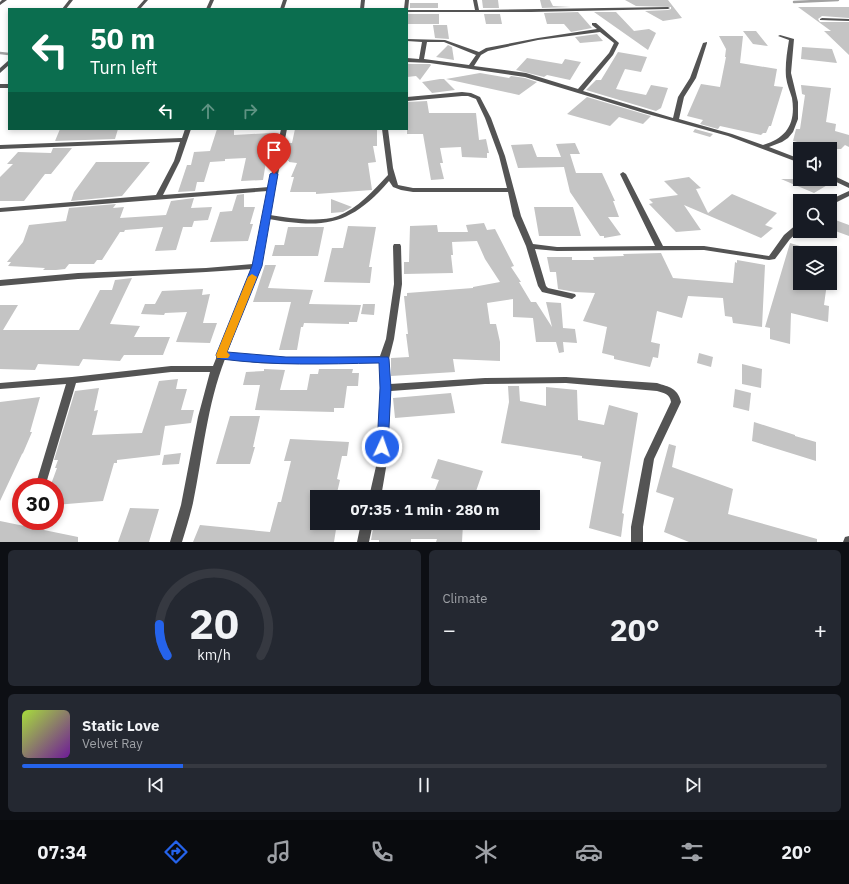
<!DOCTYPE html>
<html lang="en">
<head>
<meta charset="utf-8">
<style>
  :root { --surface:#171b24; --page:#242831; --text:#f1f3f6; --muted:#9ea1a6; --line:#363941; --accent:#2563eb }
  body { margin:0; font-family:"IBM Plex Sans",sans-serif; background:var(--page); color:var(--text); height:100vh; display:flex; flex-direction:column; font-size:15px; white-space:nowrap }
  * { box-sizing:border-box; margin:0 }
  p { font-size:13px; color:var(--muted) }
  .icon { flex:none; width:22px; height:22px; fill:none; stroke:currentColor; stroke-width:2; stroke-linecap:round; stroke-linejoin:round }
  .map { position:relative; height:542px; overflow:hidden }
  .drawer { display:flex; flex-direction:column; gap:8px; padding:8px; background:#0d0f14; flex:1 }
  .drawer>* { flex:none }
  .guide { position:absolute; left:8px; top:8px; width:400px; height:122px; border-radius:0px; box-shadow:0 2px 6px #0003; background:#0b6e4f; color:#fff; overflow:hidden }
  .controls { position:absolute; left:793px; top:142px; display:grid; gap:8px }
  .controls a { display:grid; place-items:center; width:44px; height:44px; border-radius:0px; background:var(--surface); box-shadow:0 2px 6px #0003; font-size:20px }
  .speed { position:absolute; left:12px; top:478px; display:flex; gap:8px; font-size:20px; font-weight:700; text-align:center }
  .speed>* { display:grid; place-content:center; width:52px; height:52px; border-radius:50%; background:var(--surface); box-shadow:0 2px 6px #0003; line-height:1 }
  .speed .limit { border:6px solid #d22; background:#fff; color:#111 }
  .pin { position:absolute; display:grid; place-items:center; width:34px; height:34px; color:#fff; margin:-41px -17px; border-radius:50% 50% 50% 0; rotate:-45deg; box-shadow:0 0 4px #0007 }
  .pin .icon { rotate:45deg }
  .me { position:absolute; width:44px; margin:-22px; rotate:3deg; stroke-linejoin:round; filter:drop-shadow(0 0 3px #0008) }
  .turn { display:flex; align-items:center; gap:14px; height:84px; padding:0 16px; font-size:18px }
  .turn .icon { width:52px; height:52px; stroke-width:2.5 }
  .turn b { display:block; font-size:28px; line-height:34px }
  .lanes { display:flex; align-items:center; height:38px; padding:0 16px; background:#0003; justify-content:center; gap:20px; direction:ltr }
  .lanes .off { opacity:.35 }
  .big { font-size:30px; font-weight:700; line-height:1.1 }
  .drawer .widget { flex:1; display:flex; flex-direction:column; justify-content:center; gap:6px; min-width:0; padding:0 14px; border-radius:6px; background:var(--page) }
  .drawer .dial { align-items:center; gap:0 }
  .dial svg { height:104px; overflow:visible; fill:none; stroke:var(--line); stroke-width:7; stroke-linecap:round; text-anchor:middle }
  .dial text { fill:var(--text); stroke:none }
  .song { display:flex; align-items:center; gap:12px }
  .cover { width:48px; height:48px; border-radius:6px; background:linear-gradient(135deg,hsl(80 70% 55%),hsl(280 70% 35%)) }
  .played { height:4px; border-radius:2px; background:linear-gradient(90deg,var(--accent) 20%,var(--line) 20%) }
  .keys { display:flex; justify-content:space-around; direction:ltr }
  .heat { display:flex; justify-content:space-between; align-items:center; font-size:22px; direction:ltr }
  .drawer .tiles { flex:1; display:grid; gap:8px; grid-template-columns:1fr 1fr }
  .widget:last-child { grid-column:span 2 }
  .trip { position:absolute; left:310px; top:490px; width:230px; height:40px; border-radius:0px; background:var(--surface); box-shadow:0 2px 6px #0003; font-weight:700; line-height:40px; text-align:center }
  .menu { display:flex; height:64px; justify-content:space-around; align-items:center; background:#090b0e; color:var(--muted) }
  .menu .icon { width:28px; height:28px }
  .menu .active { color:var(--accent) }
  .menu b { font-size:18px; color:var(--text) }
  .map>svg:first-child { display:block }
</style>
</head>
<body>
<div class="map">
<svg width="849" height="542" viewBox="0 0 849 542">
  <rect width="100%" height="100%" fill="#fff"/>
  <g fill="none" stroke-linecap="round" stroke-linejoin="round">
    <path stroke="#a2a2a2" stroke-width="2.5" d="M794 2 838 0
      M0 53 9 54"/>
  </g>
  <path fill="#c4c4c4" d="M482 0H498L499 8H483Z
    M540 0H550L553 6 571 7 542 8Z
    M625 0H668L682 18 663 21 645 11 668 10 671 9V7L636 6Z
    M410 3H438V8H410Z
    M798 7H849V18L822 16 818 19 820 22H849V55L824 31H831Z
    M578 12 592 28 571 32 564 24H547L544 13Z
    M594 12H616L634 31 649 29 656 33 648 50Z
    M407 14H439V24H407Z
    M484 14H500L502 24H486Z
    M433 25H447L449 39 435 38Z
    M743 31H756L768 46 753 44Z
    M597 34 603 41 580 43 575 37Z
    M719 36H743L740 63 777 69 774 86 783 87 771 126H769L766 133H763L761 135 720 126 718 129 700 124 703 120 687 116 701 84 720 87 726 57H725L726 49Z
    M448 45 452 47 454 60 436 57Z
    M802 47 832 49 837 63 801 59Z
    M618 52 647 57 641 72 625 69 616 89 646 95 651 85 668 88 661 108 656 111 586 90 596 80H601Z
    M527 58 562 64 565 59 581 62 570 80 547 75 544 77 516 70Z
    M407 64H430L431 65 420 80 416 76 407 77Z
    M480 73 509 78 511 76 525 78 537 82 519 95 446 79Z
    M440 79H444L455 90 432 93 422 82Z
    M801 85 831 88 826 122 836 124 835 131 849 135V147L845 145 841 149H798L806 144 793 141 796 129H800L805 95 802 94Z
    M587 97 644 114 651 116 643 124 619 117 610 126 567 114Z
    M427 101 429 113H476L479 140 486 139 489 153H487V158L462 157 461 147 440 148 443 163H440L444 179 431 180 423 134H407V102Z
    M60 129H118L115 139 55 141Z
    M217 129H234V135L270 133 268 144H276L274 156H267L263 180 241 181 246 158 225 159V161L210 162 204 182H197L195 191 178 192 187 165H191L194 152 210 151Z
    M295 129H377V146H373L376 162 368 163 372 190 316 194V192H290L294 177H291L297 163 289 162V161H288L290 155H283L286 143H292Z
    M695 129 713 134 710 137 693 132Z
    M575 143 580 154H570L576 173H602L615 201H613L619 217H608L621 235 604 238V236H600L570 192 564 167 518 168 511 145 532 144 537 157H561L556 144Z
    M53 148H72L51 174H45L24 201H0V177L13 164H7L18 152 51 153Z
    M96 162H150L122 196 71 201 74 192Z
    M689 177 701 188 696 189 708 213 732 194 777 213 765 225 773 228 761 238 684 205 701 230 676 232 649 204 653 203 649 199 678 195 664 181Z
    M781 179H818L829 184 814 193Z
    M244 194V207H255L250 224H253L248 241 210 242 220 212 232 211 237 195Z
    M194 198 191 208 212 207 208 220 194 221 192 227H183L176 250 155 251 163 227 125 230 124 232H120L102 260H97L94 264H69L65 269 56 270H43L45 268 8 266 11 262H7L23 242 29 225 66 221 69 208 116 204 113 208 124 207 120 218 166 215 171 201Z
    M331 199 352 207 343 212 331 213Z
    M534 207H573L581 236H539Z
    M830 218 849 225V236L830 229Z
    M484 223 487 230 495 229 514 266 511 267 521 282H519L531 302H536L552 327 546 302 561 303 563 328 575 329 577 343 563 342 564 352 559 353 556 342H536L533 318 513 317V299L487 303 490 324H496L500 342V361L453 359 455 372 391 376V358L409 357 406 334H408L404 296H407V293L473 288V287L500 282 485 259 477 241 452 242 453 255H451L453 273 404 274V262H409L410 226 437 225 438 232H468L466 225Z
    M348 226 376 227 369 267H372L370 283 324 282 332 248H343Z
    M288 227H324L318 256H272L275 245H284Z
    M790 243 800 246V283H827L824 305 829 306 828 322 791 313 790 344 770 339V328L765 327Z
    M661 253 673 278 733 283 735 262 737 263V260L765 265 762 327 733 323 732 317 725 316 723 298 688 296 682 318 657 311 651 342 660 344 658 358 653 357 650 367 614 359V356L602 353 607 327 583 321 595 293 575 292 558 289 556 272H550L547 257H572V260H594L593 257 624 256 623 254Z
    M265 265H276L268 288 313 290 309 304 361 305 357 322H349V324L304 323 303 327H301L297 350H279L291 302H253Z
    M132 278 110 324 140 326 134 337H170L163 355H124L120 361 83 359 79 366 38 364 35 370 0 369V305H18L3 330H79L100 290H112L115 280Z
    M203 289 202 295 210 294 203 323H217L210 343 176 342 187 312 165 313 164 315 141 314 145 304H155L162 291Z
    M363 304H375L374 315 361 314Z
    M699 353 713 357 711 367 697 363Z
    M742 364 762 369 761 388 742 384Z
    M264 369 285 370 280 390H307L310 374H318L319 369H353L352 373H359L358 386H347L344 408H334V412L255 410 260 385H243L246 372 264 371Z
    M178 379 176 389H187L181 410H194L191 423 165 426 160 455 117 460V463H114L103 501 55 505V487H50L57 468H55L58 460H54L75 391 99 388 94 411 98 410 92 435 142 433 159 381Z
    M508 386H519L520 401 546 406V387L577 390 578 420 604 425 609 405 638 413 622 513 624 514 621 537 589 528 601 462 582 458V456L501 443 509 402Z
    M735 389 751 393 749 411 733 407Z
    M451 393 455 413 395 418 393 398Z
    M40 397 30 432H32L23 453 22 454 0 501V402Z
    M230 416H260L253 447H255L250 464H216Z
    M754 422 795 435V436L816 442V461L752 441Z
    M290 439 349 442 347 456H342L337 479 340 480 336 497H317V523H337L334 542H193L200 525 270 532 278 502H281L291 461H284Z
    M669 444 676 446 672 467 733 489 728 514 817 539V542H689L664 532 674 498 656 492Z
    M181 453 179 464 162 465 164 455Z
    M438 459 483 471 474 497H459L435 490 439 480 431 478Z
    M130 508 159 509 149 542H118Z
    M0 521 78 537V542H0Z
    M374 523 463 524 462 542H436L437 539H411V542H379V540H371Z"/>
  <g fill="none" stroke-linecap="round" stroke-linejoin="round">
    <path fill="#545454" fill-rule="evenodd" d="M2 0H7L0 5V2Z
      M69 0H73L66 9H62Z
      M144 0H148L140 9H136Z
      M210 0H214L210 9H206Z
      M283 0H287L284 9H280Z
      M361 0H365L364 9H360Z
      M405 0H409L408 10H475L473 0H477L479 10 668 7 670 8 668 9 531 12H407V9H404Z
      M822 18 849 19V21L820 20V19Z
      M592 23H596L619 43 613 55 583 91 673 118 678 97 690 78 703 43 707 42V43L696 78 684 97 679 119 732 134 763 145C787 138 796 123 792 98 790 91 787 85 786 77 785 65 787 52 789 40L778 36 780 35 794 39 791 73 798 102V119L793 132 788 138 782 142 769 147 800 159V163L728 136 644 113 525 77 430 63 407 62V58L419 59 422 42 407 41V39L445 40 479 52 486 48 538 38 597 29 592 25ZM600 32 614 43 609 53 578 89 526 73 474 66 481 55 488 51 538 40ZM427 42H444L476 55 469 65 424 59Z
      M9 60V65L0 73V68Z
      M0 84H9V88H0Z
      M462 92 471 93 480 97 491 118 505 156 521 216 533 244 557 247 655 246 620 174 623 172 626 174 663 246H704L769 256 784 235 797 224H800V230L790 239 775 259 769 260 704 250 557 251 535 249 546 286 548 288 575 294 576 296 572 299 542 292 538 286 526 246 513 216 508 192H413L401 190 393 187 389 181C351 225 325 229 269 219L261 266 227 353 258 357 286 358 380 356 386 339 394 284 393 246 394 244H400L401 246 402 284 394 339 389 359 390 384 485 378 566 377 657 383C669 387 678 388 681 402L654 459 643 527V542H631V527L644 459 671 402C670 394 664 393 657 391L566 383 485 384 391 391 387 462 381 497H369L377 462 381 388 380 362 286 364 258 363 225 359C207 405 203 455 193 503 190 516 186 529 182 542H170L181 505 198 417 210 372H171L76 383 45 487H35L66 384 0 389V383L72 377 171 366H213L252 269 206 272 78 279 0 286V280L78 273 206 268 253 264 268 191 0 212V208L156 195 174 161 180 142 0 149V145L182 138 185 129H191L180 161 163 195 269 187 281 129H287L270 215C289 218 319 223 338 216 357 209 374 190 388 175L382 129H388L393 168 398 185 413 188H507L499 156 485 118 476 99 468 96H462L407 101V97Z
      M830 174 849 183V188L830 179Z
      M849 191V196L833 204H830V201H827Z
      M361 523H373L369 542H357Z
      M849 536V542H843L845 537Z"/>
  </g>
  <path fill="#2563eb" stroke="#184099" d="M274 172 278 174 262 266 227 352 286 357H388L389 359 391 388 388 447 387 451 382 452 378 451 377 447 380 388 379 363C324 364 275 366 221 359L217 358 216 355 252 266 270 174Z"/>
  <path fill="#f59e0b" d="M252 274 257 277 227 352 230 355 228 358H217L216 355 248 277Z"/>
</svg>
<div class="controls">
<a><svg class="icon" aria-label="sound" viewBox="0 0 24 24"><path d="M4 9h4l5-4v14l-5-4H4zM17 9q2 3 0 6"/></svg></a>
<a><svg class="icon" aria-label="search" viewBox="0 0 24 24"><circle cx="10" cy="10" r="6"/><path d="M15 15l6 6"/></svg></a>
<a><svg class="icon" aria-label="layers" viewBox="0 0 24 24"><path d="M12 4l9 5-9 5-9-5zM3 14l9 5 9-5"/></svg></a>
</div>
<div class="speed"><div class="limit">30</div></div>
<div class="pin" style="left:274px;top:174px;background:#d93025"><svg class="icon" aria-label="arrive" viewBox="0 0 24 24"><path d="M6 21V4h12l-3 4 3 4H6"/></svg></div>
<svg class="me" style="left:382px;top:447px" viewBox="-20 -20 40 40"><circle r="17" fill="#2563eb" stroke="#fff" stroke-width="3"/><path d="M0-11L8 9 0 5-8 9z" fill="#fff"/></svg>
<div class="trip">07:35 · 1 min · 280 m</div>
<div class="guide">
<div class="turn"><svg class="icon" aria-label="left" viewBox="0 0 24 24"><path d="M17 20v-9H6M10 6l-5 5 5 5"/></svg><div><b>50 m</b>Turn left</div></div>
<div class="lanes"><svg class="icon" aria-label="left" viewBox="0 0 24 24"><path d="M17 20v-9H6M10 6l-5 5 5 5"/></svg><svg class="icon off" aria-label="ahead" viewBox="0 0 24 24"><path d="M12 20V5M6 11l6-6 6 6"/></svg><svg class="icon off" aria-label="right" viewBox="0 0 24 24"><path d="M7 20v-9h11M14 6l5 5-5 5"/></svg></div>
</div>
</div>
<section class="drawer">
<div class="tiles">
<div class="widget dial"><svg viewBox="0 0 100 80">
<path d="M14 69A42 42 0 1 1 86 69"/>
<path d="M14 69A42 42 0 0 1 8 45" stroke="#2563eb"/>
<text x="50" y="56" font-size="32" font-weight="700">20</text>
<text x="50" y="72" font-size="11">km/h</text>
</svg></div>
<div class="widget"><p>Climate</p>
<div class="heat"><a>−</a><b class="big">20°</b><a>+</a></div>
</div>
<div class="widget">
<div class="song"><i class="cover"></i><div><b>Static Love</b><p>Velvet Ray</p></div></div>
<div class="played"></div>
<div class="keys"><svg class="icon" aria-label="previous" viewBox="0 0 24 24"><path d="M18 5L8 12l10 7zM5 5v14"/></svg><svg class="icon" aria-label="pause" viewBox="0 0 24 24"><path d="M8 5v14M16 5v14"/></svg><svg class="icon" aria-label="next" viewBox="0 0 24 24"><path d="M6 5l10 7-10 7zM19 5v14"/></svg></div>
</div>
</div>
</section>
<nav class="menu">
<b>07:34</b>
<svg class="icon active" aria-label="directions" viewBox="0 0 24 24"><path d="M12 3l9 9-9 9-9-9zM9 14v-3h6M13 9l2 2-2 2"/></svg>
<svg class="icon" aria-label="music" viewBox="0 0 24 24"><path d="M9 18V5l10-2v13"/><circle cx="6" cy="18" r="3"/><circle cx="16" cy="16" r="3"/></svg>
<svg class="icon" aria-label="phone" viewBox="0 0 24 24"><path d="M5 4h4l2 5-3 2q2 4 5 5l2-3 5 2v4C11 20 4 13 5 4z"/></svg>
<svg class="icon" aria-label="climate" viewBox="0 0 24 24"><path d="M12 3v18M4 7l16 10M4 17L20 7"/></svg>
<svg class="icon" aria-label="car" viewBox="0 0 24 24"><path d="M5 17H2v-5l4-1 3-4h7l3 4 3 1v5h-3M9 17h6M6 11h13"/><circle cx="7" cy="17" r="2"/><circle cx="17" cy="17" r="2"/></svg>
<svg class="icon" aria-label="filters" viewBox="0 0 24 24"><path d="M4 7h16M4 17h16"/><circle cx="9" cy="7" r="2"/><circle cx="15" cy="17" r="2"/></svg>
<b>20°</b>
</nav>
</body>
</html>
